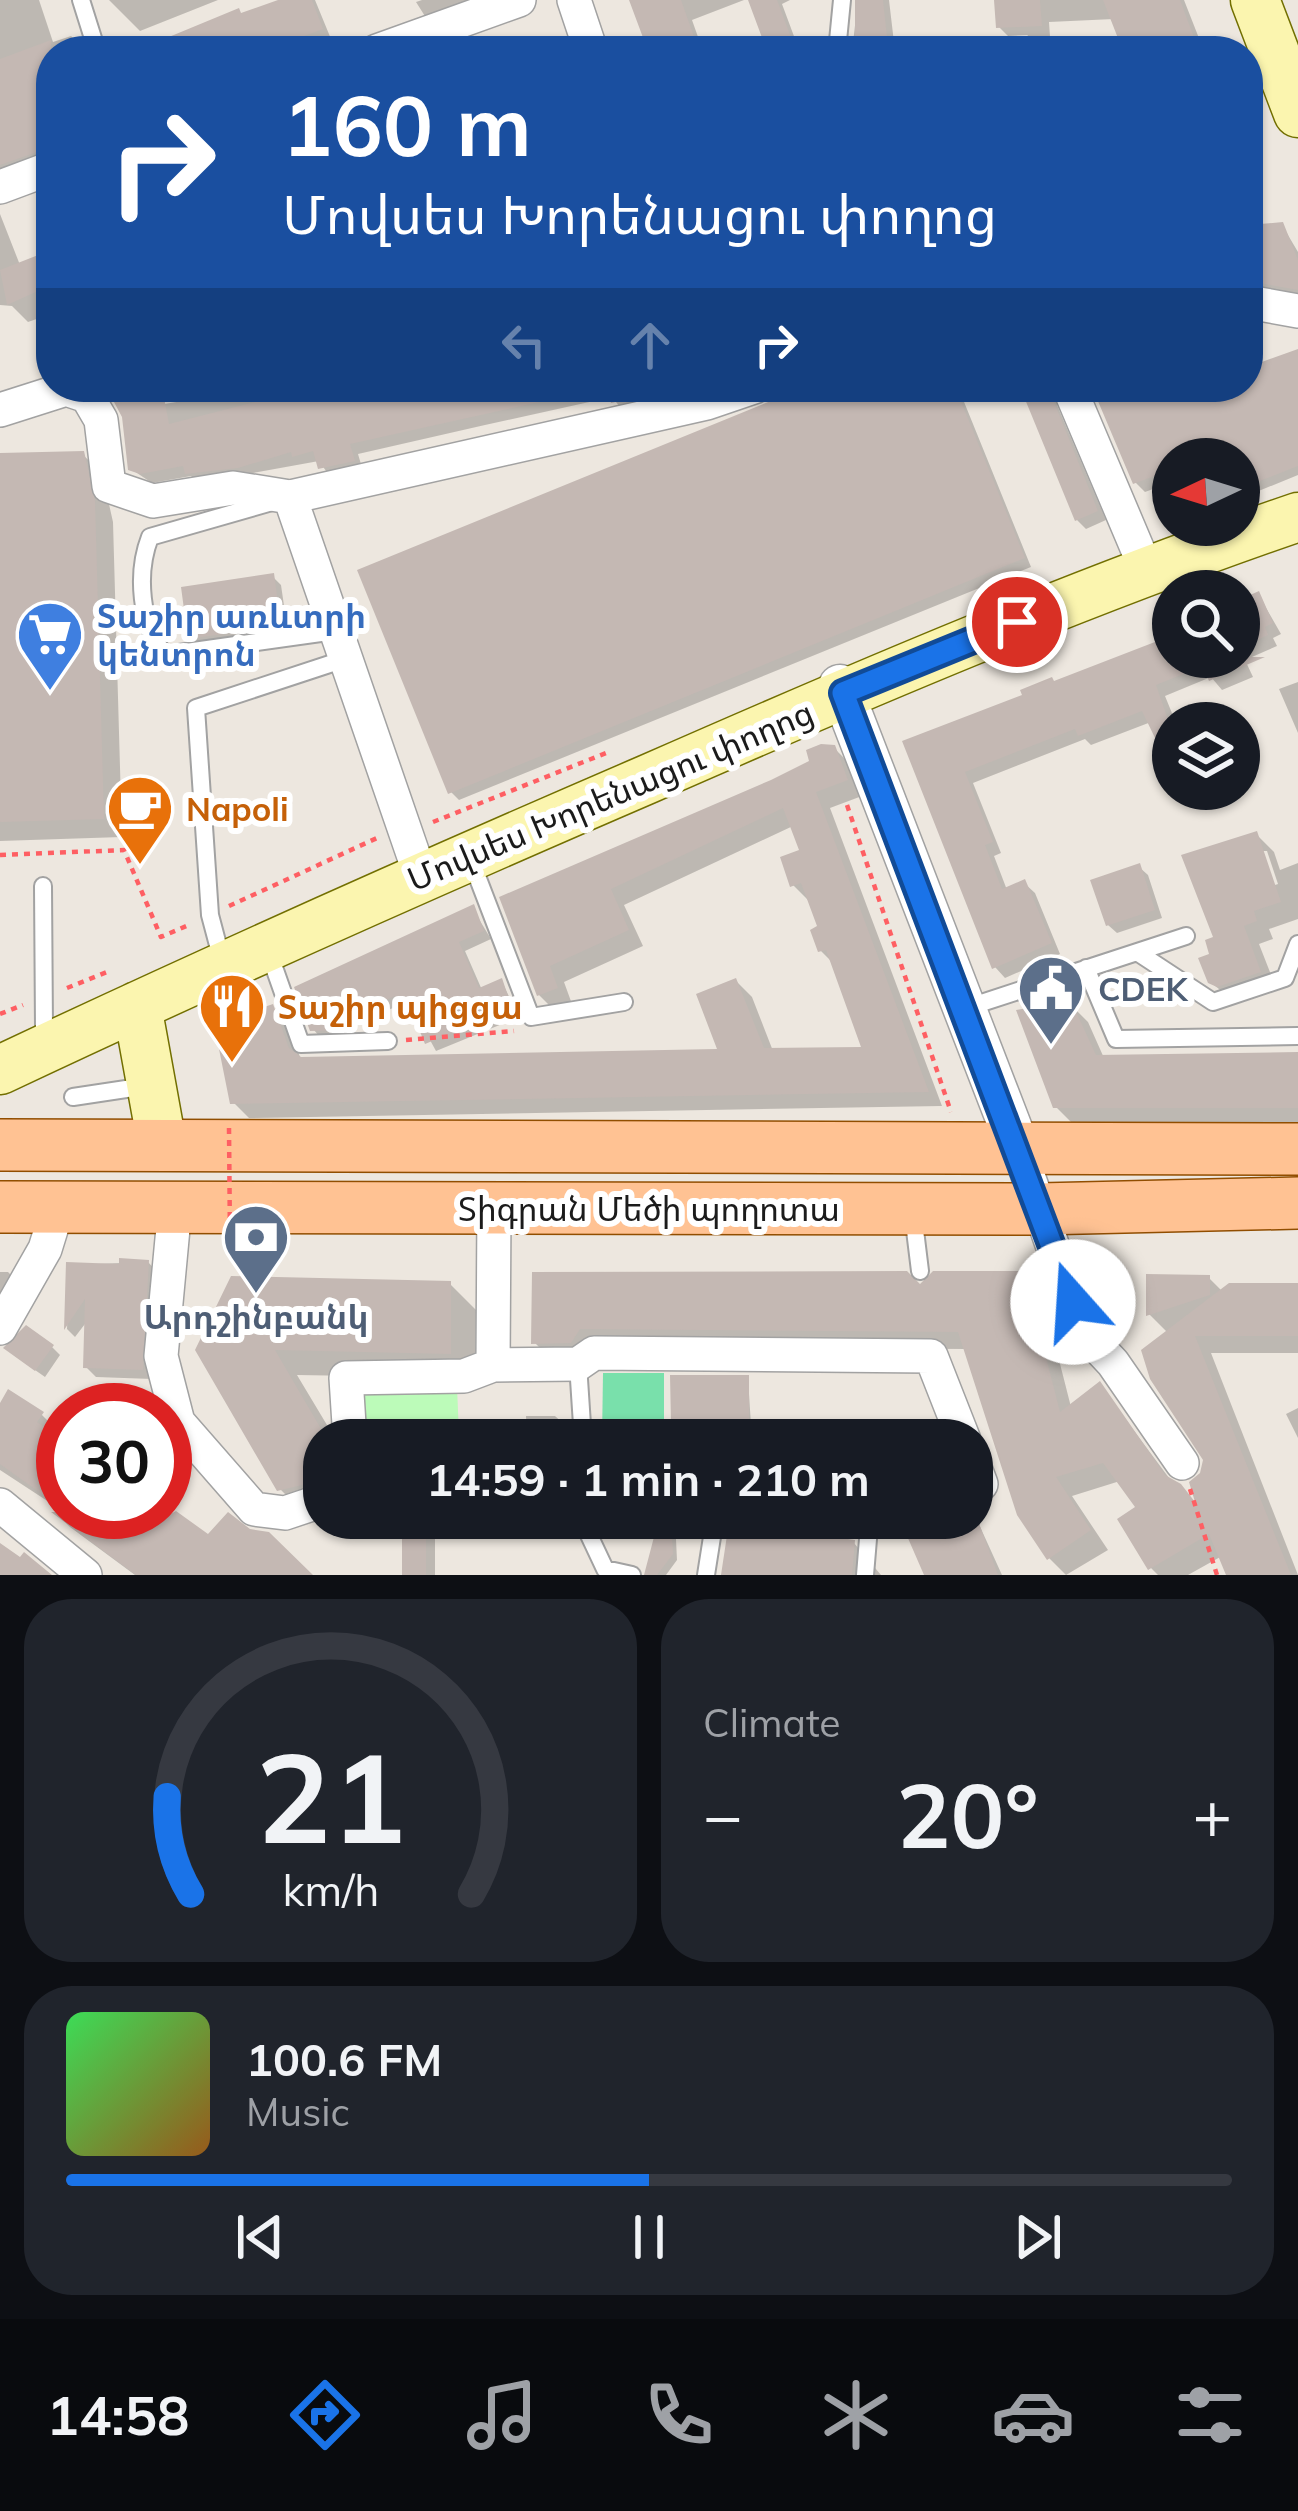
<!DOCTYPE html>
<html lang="en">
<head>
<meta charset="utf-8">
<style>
  :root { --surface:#171b24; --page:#20242c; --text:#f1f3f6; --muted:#9ea1a6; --line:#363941; --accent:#1a73e8 }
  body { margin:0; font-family:Mulish,"Noto Sans Armenian",sans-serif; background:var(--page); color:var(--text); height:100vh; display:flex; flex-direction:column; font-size:45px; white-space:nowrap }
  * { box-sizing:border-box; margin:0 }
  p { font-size:39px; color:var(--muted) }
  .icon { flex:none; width:66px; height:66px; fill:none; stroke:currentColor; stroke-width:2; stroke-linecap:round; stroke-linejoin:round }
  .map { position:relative; height:1575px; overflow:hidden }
  .details { display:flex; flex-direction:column; gap:24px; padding:24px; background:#0d0f14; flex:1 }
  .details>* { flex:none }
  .banner { position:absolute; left:36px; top:36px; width:1227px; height:366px; border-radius:48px; box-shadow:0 3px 9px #0004; background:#1a4fa0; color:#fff; overflow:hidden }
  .needle { width:78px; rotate:266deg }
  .buttons { position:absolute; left:1152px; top:438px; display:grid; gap:24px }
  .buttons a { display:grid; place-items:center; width:108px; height:108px; border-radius:50%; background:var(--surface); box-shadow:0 3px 9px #0004; font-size:60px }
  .speed { position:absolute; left:36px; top:1383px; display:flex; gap:24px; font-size:60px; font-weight:700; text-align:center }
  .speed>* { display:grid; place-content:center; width:156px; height:156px; border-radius:50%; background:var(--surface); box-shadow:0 3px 9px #0004; line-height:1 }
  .speed .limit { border:18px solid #d22; background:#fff; color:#111 }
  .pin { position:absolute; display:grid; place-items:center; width:102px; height:102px; color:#fff; margin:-51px; border:6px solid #fff; border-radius:50%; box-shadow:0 3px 12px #0007 }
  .me { position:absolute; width:132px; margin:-66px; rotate:341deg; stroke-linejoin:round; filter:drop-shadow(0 0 9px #0008) }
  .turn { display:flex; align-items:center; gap:42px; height:252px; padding:0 48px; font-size:54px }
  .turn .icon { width:156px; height:156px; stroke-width:2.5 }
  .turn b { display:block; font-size:84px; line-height:102px }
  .lanes { display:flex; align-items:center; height:114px; padding:0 48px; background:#0003; justify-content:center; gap:60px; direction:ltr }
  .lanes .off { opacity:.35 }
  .big { font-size:90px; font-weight:700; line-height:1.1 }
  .details .tile { flex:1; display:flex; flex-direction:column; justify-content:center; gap:18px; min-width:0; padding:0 42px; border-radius:48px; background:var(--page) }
  .details .dial { align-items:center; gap:0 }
  .dial svg { height:312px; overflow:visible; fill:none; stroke:var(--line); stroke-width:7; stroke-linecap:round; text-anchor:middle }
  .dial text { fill:var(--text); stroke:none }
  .song { display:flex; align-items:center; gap:36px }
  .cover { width:144px; height:144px; border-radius:18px; background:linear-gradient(135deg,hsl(130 70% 55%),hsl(30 70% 35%)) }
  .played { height:12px; border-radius:6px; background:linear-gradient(90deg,var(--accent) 50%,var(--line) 50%) }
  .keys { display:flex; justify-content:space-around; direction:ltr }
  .heat { display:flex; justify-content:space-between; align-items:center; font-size:66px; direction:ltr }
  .details .tiles { flex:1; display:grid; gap:24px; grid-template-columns:1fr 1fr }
  .tile:last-child { grid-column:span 2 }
  .trip { position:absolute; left:303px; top:1419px; width:690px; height:120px; border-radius:48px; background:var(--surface); box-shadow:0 3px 9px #0004; font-weight:700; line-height:120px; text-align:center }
  .tab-bar { display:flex; height:192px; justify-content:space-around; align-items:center; background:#090b0e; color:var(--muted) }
  .tab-bar .icon { width:84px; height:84px }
  .tab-bar .on { color:var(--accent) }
  .tab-bar b { font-size:54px; color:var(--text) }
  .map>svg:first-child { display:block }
</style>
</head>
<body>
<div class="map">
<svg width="1298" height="1575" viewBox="0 0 1298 1575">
  <rect width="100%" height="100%" fill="#ede7df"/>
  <path fill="#bcfbb9" d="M457 1387 459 1434 358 1436 355 1391Z"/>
  <path fill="#79e0ab" d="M603 1373H664V1440H602Z"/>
  <path fill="#0003" fill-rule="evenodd" d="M0 0H39L53 42 71 36 87 51H51V172L0 195Z
    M109 0H218L140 31Z
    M286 0H315L331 39 305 51H149Z
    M495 0 428 21 416 2 422 0Z
    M632 0H744L692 20 703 51H651Z
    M751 0H790L782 4 798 47 824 45 830 51H763L770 50Z
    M858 0H889L895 51H852Z
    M997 0H1184L1204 51H1130L1114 19 1049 22 1051 51H1017L1028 35 1008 36 999 27Z
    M519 41 529 51H489Z
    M1248 151 1262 177 1248 185Z
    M0 214 20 265 51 252V314L28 322 12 306 0 305Z
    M1282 225 1298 252V297L1248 294V235L1259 238Z
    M1248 346 1258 367 1298 352V475L1239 499V459H1173V508L1164 485 1145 492 1136 483 1095 387H1248Z
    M107 387H159L164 404 207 397 204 387H660L666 402 624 412 612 397 485 425 358 454 363 471 331 478 319 461 198 483 191 476 152 483 131 469 122 409Z
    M813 387H958L1031 567 459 800 451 792Z
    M1022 387H1059L1057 405 1106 520 1086 529 1077 520Z
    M82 454 102 473 113 522 122 837 0 841V456Z
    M272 576 281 585 288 633 200 646 191 637Z
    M1258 594 1281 634 1273 638 1277 646 1245 660 1253 677 1222 690 1211 677 1165 696 1176 723 1173 748 1158 739 1151 722 1091 745 1085 739 973 783 1001 853 994 856 1007 890 1024 883 1035 893 1060 954 1005 978 995 967 906 742 1173 638V657H1239V602Z
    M1298 682V733L1279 689Z
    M834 748 850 764 862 796 830 808 942 1106 249 1118 233 1102 272 1007 288 1023 301 1060 722 1052 736 981 752 997 773 1051 866 1050 834 964 821 951V928L809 901 793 885 802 852 793 826 624 905 643 946 564 982 572 1004 555 1011 539 995 502 899 773 782Z
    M1257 835 1274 852 1280 870 1298 863V919L1269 929 1273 939 1259 944 1277 990 1237 1003 1210 982 1213 956ZM1261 851H1267L1278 884 1272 886Z
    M1139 867 1148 875 1162 918 1117 933 1108 925Z
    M474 911 491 939 465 951 482 990 502 982 519 1017 436 1051 414 1011 402 1004 352 1026 353 1037 321 1038 313 1029Z
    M1070 1004 1088 1022 1104 1058 1298 1055V1124L1074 1125 1056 1107Z
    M148 1262 158 1273 152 1379 96 1377 86 1367 88 1320 75 1337 67 1329 69 1265Z
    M0 1272H8L23 1287 0 1335Z
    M1023 1274 1042 1293 1071 1407 1100 1385 1172 1482 1199 1506 1206 1460 1168 1333 1149 1314 1209 1278 1223 1292 1298 1286V1353H1211L1298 1575H1229L1222 1556 1188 1575H1158L1151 1568 1140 1508 1120 1481 1072 1496 1108 1550 1066 1575 1049 1558 967 1349 599 1347 553 1361 534 1342 535 1275 920 1288Z
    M450 1284 476 1310 475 1378 297 1375 336 1440H324V1511L306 1515 280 1489 198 1350Z
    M52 1347 60 1355 45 1377 15 1356Z
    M748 1378 751 1425 674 1422Z
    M0 1408 42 1415 57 1430 53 1437 63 1444V1512H120L145 1531 209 1538 302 1575H135L70 1527 55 1512 58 1508 0 1470Z
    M1298 1408V1438L1286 1414Z
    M526 1416H555L566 1426V1440H527Z
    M972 1509 1002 1575H928L936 1518H972Z
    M405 1518H566V1534L435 1535V1575H405Z
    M663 1518H675L677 1560 666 1575H648Z
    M854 1543 881 1575H723Z"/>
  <path fill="#c4b8b3" d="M278 0H312L323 29 296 39 301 51H135L239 8 241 13Z
    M629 0H681L699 51H648Z
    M748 0H777L796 51H767Z
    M855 0H883L888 47 855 51Z
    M994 0H1040L1042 26 996 28Z
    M1103 0H1180L1199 51H1123Z
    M51 40V147L0 165V59Z
    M1283 222 1298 260V290L1248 281 1260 224Z
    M51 250V285L7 305 0 270Z
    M1298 349V466L1239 489V459H1173L1172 513 1157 475 1133 484 1092 387H1248V367Z
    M106 387H162L169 424 255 402 251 387H280L282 395 312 387H561L562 397 350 444 355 461 318 469 313 451 292 457 291 452 238 468 185 474 183 466 140 474 128 470 122 417Z
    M607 387H682L611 403Z
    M805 387H955L1025 558 448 794 357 570Z
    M1020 387H1048L1098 511 1075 521Z
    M84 451 95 501 104 819 0 822V453Z
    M274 573 281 626 188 639 181 587Z
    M1259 591 1273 623 1265 627 1268 635 1239 648V600Z
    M1173 635V657H1265L1209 681 1203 666 1156 685 1173 734 1156 740 1142 711 1078 736 1075 729 965 772 993 842 985 845 1002 889 1025 879 1052 943 992 969 902 741 1022 695 1020 690 1052 677 1054 681Z
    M821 744 835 745 848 780 816 792 929 1092 230 1104 214 1024 273 1004 289 1048 301 1057 717 1049 696 994 736 978 764 1048 861 1047 826 950 818 952 810 930 817 926 801 883 790 887 780 857 799 850 783 808 611 889 629 930 550 966 558 988 537 996 499 897 771 780 809 761 806 750Z
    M1257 831 1281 902 1254 911 1257 921 1244 926 1261 972 1217 987 1208 983 1198 958 1209 954 1205 940 1213 937 1181 855Z
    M1140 863 1155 910 1106 926 1090 880Z
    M474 904 484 931 459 942 479 988 502 978 512 1008 425 1044 408 1002 400 1006 395 996 345 1018 346 1030 310 1031 294 987Z
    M1071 1001 1096 1055 1298 1052V1108H1053L1016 1010Z
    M119 1258 149 1260 143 1370 83 1368 85 1299 64 1330 66 1262 119 1264Z
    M907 1271 920 1284 933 1271H1024L1060 1412 1100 1381 1165 1475 1181 1484 1195 1502 1189 1482 1200 1473 1203 1460 1150 1379 1141 1350 1229 1283H1298V1336H1195L1291 1575H1226L1209 1534 1148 1570 1117 1519 1135 1507 1103 1463 1056 1477 1091 1530 1047 1560 1017 1515 958 1332 580 1329 571 1343 531 1344 532 1272Z
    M1146 1274 1210 1275V1295L1146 1316Z
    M231 1276 451 1281V1354L275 1350 324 1434V1471L306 1484 277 1491 195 1350Z
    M26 1325 54 1345 35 1371 3 1348Z
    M670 1375H749V1423L671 1424Z
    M8 1389 44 1412 37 1422 63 1440V1509L0 1464V1403Z
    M176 1511 208 1534 228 1512 250 1529 269 1532 313 1575H136L51 1512H125L146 1528Z
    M402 1518H426V1575H402Z
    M659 1518H671L673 1554 657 1575H644Z
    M928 1518H977L998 1575H924L904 1529Z
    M729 1522 855 1540 852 1575H721Z
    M0 1543 20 1557 24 1552 52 1575H0Z"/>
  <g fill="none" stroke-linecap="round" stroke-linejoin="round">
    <defs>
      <path id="service" d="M81 0 97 51
        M837 51 842 0
        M272 502 150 537C136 573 140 625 165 655L335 631
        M472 863 531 1017 624 1002
        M43 886 44 1029
        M219 949 210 915 196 708 345 659
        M1137 952 1213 1002 1285 978 1298 944
        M269 953 301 1044 388 1041
        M1086 968 1116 1039 1298 1036
        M966 1008 1186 936
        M73 1097 146 1086
        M913 1214 920 1271
        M578 1364 583 1440
        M581 1518 605 1569 632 1575
        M848 1518 869 1527 865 1575
        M706 1575 715 1518"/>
      <path id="minor" d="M574 0 591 51
        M377 51 519 0
        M0 187 51 168
        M1248 302 1298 311
        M1069 387 1146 569
        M0 410 66 389 87 396 101 420 109 486 153 501 233 488 290 497 707 403 754 387
        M290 497 421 877
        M1018 1147 1082 1330 1113 1363 1182 1463
        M175 1207 161 1356 178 1422 254 1509 285 1513 324 1500
        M0 1328 45 1249 58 1207
        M493 1365 494 1208
        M350 1440 346 1378 464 1376 493 1365 578 1364 594 1353 931 1356 964 1440
        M972 1460 981 1484
        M0 1505 85 1575"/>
      <path id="tertiary" d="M840 686 1018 1147"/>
      <path id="secondary" d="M1255 0 1298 113
        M137 1006 162 1144
        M0 1070C214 969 430 873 648 779 862 685 1077 593 1298 517"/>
      <path id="primary" d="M0 1145 1298 1149
        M0 1207 1040 1209 1298 1203"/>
    </defs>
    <use href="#service" stroke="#a2a2a2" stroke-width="20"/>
    <use href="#minor" stroke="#a2a2a2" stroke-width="36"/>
    <use href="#tertiary" stroke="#a2a2a2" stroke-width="45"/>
    <use href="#secondary" stroke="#726f01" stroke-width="51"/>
    <use href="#primary" stroke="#914e00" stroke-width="54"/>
    <path stroke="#fe5f63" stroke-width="4.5" stroke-dasharray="6 6" stroke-linecap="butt" d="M847 805 951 1112
      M433 822 606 753
      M0 855 124 850 161 937 191 924
      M229 906 377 838
      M67 988 107 972
      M0 1014 23 1005
      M406 1040 514 1031
      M1190 1489 1217 1575"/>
    <use href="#service" stroke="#fff" stroke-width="16"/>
    <use href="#minor" stroke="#fff" stroke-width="33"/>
    <use href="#tertiary" stroke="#fff" stroke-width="42"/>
    <use href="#secondary" stroke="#fbf5af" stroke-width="48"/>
    <use href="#primary" stroke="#ffc293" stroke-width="51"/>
    <path stroke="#fe5f63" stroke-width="4.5" stroke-dasharray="6 6" stroke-linecap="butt" d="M229 1128 230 1241"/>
  </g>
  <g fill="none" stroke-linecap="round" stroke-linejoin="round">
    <defs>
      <path id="route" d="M1017 622 843 693 1073 1302"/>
    </defs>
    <use href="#route" stroke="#114b97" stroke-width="30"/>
    <use href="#route" stroke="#1a73e8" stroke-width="21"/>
  </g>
  <defs>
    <symbol id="supermarket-pin" viewBox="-11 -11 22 30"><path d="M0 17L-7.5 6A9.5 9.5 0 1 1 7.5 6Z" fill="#3f7fe0" stroke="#fff"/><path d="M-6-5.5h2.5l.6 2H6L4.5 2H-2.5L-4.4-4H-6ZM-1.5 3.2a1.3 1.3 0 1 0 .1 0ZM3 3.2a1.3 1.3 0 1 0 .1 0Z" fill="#fff"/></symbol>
    <symbol id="cafe-pin" viewBox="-11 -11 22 30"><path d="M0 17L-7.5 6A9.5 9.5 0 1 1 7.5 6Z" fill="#e8710a" stroke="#fff"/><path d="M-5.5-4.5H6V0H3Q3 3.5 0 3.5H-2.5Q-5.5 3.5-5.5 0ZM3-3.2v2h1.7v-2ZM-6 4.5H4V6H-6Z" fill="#fff"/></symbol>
    <symbol id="civic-pin" viewBox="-11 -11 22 30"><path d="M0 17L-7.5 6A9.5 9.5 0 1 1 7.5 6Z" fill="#5c6f8a" stroke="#fff"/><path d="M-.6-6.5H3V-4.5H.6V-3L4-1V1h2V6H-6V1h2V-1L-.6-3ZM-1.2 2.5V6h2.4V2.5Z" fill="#fff"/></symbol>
    <symbol id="restaurant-pin" viewBox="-11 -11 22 30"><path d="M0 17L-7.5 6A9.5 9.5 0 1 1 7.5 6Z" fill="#e8710a" stroke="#fff"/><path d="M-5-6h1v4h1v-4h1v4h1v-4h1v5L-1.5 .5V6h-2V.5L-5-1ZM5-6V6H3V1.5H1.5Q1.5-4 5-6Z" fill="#fff"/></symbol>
    <symbol id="bank-pin" viewBox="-11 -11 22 30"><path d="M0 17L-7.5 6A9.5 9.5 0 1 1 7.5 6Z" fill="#5c6f8a" stroke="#fff"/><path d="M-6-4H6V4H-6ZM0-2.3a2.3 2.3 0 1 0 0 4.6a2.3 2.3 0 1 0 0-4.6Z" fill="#fff"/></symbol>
  </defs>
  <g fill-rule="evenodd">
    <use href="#supermarket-pin" x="12" y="596" width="76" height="104"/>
    <use href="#cafe-pin" x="102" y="770" width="76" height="104"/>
    <use href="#civic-pin" x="1013" y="950" width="76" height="104"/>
    <use href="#restaurant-pin" x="194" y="968" width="76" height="104"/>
    <use href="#bank-pin" x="218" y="1199" width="76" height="104"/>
  </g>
  <g text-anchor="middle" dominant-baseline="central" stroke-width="12" stroke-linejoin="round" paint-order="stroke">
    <g font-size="33" font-weight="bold" fill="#366cbe" stroke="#fff" text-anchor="start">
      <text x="97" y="615">Տաշիր առևտրի<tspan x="97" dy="38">կենտրոն</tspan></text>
    </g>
    <g font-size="33" fill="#1b1b1b" stroke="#fff">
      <text transform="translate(610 795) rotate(-23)">Մովսես Խորենացու փողոց</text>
      <text x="649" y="1208">Տիգրան Մեծի պողոտա</text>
    </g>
    <g font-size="33" font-weight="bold" fill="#c56008" stroke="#fff" text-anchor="start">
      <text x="186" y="808">Napoli</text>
      <text x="278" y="1006">Տաշիր պիցցա</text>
    </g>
    <g font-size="33" font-weight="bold" fill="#4e5e75" stroke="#fff" text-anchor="start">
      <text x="1098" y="988">CDEK</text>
      <text x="256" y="1316" text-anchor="middle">Արդշինբանկ</text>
    </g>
  </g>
</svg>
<div class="buttons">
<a><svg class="needle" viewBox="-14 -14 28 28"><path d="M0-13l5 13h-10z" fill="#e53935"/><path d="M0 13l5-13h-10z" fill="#9ea1a6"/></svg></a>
<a><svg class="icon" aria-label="search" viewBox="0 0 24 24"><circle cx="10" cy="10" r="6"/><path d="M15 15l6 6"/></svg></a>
<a><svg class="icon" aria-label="layers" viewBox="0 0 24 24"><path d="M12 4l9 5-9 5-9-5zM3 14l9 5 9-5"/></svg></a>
</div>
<div class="speed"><div class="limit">30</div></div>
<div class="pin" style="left:1017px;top:622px;background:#d93025"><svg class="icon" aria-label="arrive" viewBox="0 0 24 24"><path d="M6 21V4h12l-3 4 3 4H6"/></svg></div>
<svg class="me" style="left:1073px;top:1302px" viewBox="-20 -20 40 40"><circle r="19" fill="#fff"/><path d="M0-13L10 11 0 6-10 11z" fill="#1a73e8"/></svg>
<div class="trip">14:59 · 1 min · 210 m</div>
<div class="banner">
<div class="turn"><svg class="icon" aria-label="right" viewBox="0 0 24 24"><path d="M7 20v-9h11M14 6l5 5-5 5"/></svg><div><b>160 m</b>Մովսես Խորենացու փողոց</div></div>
<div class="lanes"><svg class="icon off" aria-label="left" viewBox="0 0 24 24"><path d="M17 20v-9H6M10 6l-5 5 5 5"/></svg><svg class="icon off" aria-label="ahead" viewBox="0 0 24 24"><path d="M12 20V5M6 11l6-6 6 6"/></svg><svg class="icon" aria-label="right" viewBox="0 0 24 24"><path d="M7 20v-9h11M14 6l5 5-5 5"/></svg></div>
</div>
</div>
<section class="details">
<div class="tiles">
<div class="tile dial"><svg viewBox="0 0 100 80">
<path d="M14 69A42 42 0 1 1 86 69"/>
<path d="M14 69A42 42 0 0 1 8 44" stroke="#1a73e8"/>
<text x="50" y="56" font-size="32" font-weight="700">21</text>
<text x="50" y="72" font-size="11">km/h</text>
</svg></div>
<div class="tile"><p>Climate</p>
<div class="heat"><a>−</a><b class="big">20°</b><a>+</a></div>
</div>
<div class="tile">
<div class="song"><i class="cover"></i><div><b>100.6 FM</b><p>Music</p></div></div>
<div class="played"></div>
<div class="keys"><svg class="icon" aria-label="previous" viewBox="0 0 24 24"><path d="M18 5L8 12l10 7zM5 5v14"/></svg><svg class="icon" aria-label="pause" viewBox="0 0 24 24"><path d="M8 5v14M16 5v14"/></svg><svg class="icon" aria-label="next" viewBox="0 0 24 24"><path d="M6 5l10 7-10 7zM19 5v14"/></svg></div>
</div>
</div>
</section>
<nav class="tab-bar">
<b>14:58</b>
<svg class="icon on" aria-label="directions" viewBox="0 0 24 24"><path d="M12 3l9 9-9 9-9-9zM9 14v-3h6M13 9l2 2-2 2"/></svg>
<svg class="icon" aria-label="music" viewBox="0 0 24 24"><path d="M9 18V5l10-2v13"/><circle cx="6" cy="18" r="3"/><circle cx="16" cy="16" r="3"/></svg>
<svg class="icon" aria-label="phone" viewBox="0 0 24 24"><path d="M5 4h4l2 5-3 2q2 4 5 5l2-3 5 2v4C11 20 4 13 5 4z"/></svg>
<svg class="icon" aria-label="climate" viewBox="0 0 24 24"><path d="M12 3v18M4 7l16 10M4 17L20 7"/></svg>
<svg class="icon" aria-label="car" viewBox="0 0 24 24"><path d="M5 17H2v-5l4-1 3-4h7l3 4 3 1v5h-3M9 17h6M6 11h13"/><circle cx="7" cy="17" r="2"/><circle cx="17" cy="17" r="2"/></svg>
<svg class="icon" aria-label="filters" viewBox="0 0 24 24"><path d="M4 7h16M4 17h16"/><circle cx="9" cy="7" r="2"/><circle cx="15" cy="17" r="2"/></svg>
</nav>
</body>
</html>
